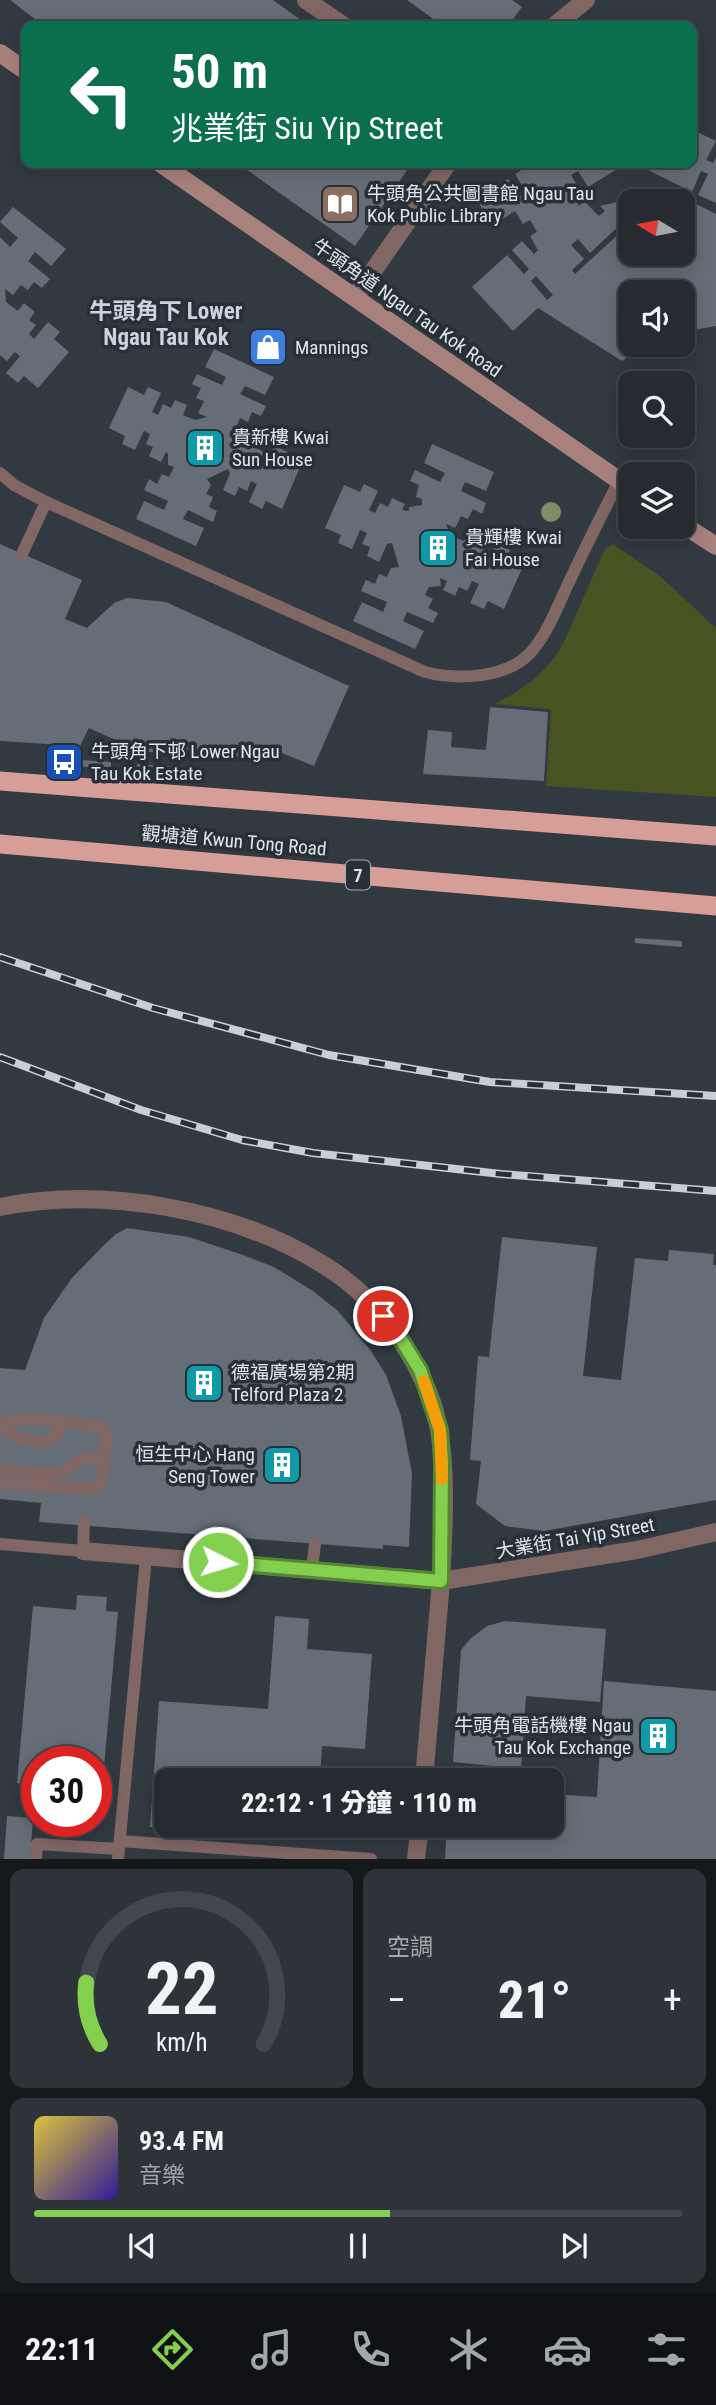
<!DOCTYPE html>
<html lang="zh-TW">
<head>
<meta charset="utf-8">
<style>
  :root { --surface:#252b31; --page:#2d3339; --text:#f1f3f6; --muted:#a3a7ab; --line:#42474d; --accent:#83d04e }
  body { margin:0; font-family:"Roboto Condensed","Noto Sans TC",sans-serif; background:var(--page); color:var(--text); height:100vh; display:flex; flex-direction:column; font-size:26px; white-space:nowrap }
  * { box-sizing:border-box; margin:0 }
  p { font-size:23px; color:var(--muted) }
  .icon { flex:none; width:38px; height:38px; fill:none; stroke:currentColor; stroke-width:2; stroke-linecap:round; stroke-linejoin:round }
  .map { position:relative; height:1859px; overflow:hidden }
  .details { display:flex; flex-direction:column; gap:10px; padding:10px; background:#14181b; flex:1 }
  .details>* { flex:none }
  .hud { position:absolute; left:21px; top:21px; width:676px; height:147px; border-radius:14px; box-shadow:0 4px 18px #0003,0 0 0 2px var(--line); background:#0b6e4f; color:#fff; overflow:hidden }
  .needle { width:46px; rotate:280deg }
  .tools { position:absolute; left:618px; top:189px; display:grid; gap:14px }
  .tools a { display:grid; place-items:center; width:77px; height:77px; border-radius:14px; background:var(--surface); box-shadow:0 4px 18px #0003,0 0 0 2px var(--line); font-size:35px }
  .speed { position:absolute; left:21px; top:1746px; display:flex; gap:14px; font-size:35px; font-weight:700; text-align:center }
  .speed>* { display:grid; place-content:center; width:91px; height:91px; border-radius:50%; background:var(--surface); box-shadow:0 4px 18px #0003,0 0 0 2px var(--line); line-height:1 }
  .speed .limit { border:10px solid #d22; background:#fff; color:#111 }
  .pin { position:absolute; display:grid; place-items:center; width:60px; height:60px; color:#fff; margin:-30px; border:4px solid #fff; border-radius:50%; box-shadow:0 2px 7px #0007 }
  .me { position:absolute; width:77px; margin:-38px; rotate:95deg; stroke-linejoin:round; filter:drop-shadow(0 0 5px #0008) }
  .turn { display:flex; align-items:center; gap:24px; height:147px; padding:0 35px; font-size:32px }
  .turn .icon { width:91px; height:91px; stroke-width:2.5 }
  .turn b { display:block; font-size:49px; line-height:60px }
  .big { font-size:52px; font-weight:800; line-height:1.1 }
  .details .card { flex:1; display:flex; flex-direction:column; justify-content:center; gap:10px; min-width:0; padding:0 24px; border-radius:14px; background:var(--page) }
  .details .dial { align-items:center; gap:0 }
  .dial svg { height:182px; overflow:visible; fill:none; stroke:var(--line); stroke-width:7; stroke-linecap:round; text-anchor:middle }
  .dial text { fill:var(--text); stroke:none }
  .song { display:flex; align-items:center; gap:21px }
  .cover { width:84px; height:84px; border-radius:10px; background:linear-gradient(135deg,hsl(50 70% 55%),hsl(250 70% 35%)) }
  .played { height:7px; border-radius:4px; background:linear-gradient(90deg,var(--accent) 55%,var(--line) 55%) }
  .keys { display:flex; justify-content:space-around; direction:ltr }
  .heat { display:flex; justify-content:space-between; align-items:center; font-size:38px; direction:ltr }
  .details .tiles { flex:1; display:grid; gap:10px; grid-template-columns:1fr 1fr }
  .card:last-child { grid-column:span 2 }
  .trip { position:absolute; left:154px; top:1768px; width:410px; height:70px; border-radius:14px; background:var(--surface); box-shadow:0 4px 18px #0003,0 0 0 2px var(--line); font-weight:800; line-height:70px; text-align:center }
  .tab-bar { display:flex; height:112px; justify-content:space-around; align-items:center; background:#0f1114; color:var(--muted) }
  .tab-bar .icon { width:49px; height:49px }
  .tab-bar .selected { color:var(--accent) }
  .tab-bar b { font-size:32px; color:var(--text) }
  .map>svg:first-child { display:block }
</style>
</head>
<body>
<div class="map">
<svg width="716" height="1859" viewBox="0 0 716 1859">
  <rect width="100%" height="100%" fill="#313941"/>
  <path fill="#485322" d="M613 544 661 577 716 628V797L546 786 551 709 494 704C523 690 545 674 562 646L605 549Z"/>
  <path fill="#656e77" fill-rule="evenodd" d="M10 0H273L309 26H44Z
    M407 0H512L522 7 508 26H443Z
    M691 129 716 141 706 160 713 163 716 158V203L698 195 708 174 701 171 692 192 642 167 644 163H691Z
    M237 163H412L355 246Z
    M533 163H563L565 166 570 163H627L588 187 578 171 571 175 581 192 573 197 579 206 584 201 599 216 605 211 600 206 668 190 716 214V326L682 332V292H630V345H647L622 361 538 308 513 331 472 287 507 255 524 274 529 269 512 250 522 241 534 254 538 250 530 236 537 232 530 220 523 224 515 211 493 225 476 199 508 179 519 196 526 192 515 174ZM630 201H682V254H630ZM619 226 623 230 575 274 572 270 584 259 571 245 578 239 590 253ZM536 276 553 295 547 300 531 281Z
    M13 207 66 249 51 266 35 252 28 261 50 279 42 288 34 282 28 290 21 285 13 295 5 289 6 302 18 311 24 303 35 312 29 320 36 325 29 334 34 339 48 322 60 332 54 339 69 352 38 388 24 376 18 383 6 373 20 356 15 352 7 361 0 355V237L10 247 18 238 0 222Z
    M214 349 274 377 265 395 245 386 240 394 266 406 261 416 252 412 248 422 240 418 236 428 241 427V439H247L248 434 260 440 256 448 264 452 260 462 265 465 274 446 288 452 284 460 300 467 282 509 266 501 262 509 249 502 257 484 251 481 247 491 239 487 235 496 223 490 230 473 228 469 207 479 211 485 206 494 213 497 209 507 217 511 213 522 188 510 183 519 204 528 196 546 136 519 144 501 164 510 168 501 144 490 149 479 157 484 162 474 169 477 174 467 168 465V454L166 452 161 462 149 456 153 447 146 444 150 434 144 431 135 450 122 444 125 436 109 428 128 387 144 395 148 387 161 393 152 412 158 415 163 404 171 408 175 400 187 405 183 415 195 420 207 417 198 413 204 401 196 398 201 388 192 384 197 374 222 385 226 377 205 367Z
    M432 444 494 472 486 491 465 482 461 491 486 503 482 514 473 509 468 519 461 516 455 528 446 524 451 536 464 541 468 532 481 538 477 546 485 550 481 561 487 563 496 544 510 550 506 558 523 566 504 609 488 601 484 609 470 603 479 584 472 581 467 591 459 587 455 596 443 590 447 581 440 578 441 586 429 587 425 595 433 599 428 608 438 613 433 623 407 612 403 621 424 631 415 649 353 621 362 602 383 612 387 602 361 591 366 580 375 584 379 574 387 577 391 568 399 567 392 543 387 544 379 562 367 556 370 547 362 544 367 533 360 530 352 549 338 543 341 535 325 528 344 485 360 492 364 484 378 491 369 510 375 513 380 503 388 507 392 498 405 504 402 510 409 511V507L422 505V499L416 497 419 485 410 481 415 470 440 482 445 473 424 463Z
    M0 544 82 580 65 619 87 628 114 603 127 598 166 602 349 686 314 766 282 753 279 760 195 753 177 746 174 754 140 751 89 728 80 746 0 741Z
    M490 707 548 712 544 781 423 774 428 730 452 732 451 747 486 750Z
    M64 759 111 762V769L64 765Z
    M137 764 184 767V774L137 771Z
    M635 938 682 941V947L635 943Z
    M127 1228 189 1237 243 1255 274 1267 313 1291 338 1311 371 1351 386 1375 401 1416 412 1474 409 1547 383 1545V1549L39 1522 41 1503 0 1499V1368L25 1370 44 1318 72 1278 102 1247 116 1234Z
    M502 1237 597 1247 583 1376 621 1380 635 1258 668 1261 669 1250 714 1254 713 1265H716V1500L544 1531 505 1526 476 1504 481 1461 470 1460 478 1356 489 1357Z
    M77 1595 107 1597 106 1611 118 1612 102 1789H96V1762H37V1785L17 1783 33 1606 76 1610Z
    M275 1616 309 1619 307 1649 372 1654 365 1749 322 1746 320 1780H166V1825H316L315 1840 150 1827 159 1701 268 1709Z
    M505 1621 606 1629 600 1702 526 1696 521 1769 453 1762 461 1650 470 1639 487 1626Z
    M604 1681 716 1691V1859H445L447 1825H551V1794L597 1797Z
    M7 1816 33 1818 30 1859H4Z"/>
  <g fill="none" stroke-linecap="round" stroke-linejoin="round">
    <path stroke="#816764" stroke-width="12" d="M0 473 14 485 46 502 425 672C457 680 507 679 531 652 548 633 558 605 569 582 585 548 602 514 619 481
      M22 554 46 502
      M0 1423C32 1414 69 1423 101 1427L107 1434 102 1481 95 1489 0 1483
      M0 1426 20 1439 48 1442 58 1433 61 1423
      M0 1470 53 1474 64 1471 85 1458 104 1459
      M0 1544 83 1551 84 1521
      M218 1562 220 1536
      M312 1569 315 1544
      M120 1841 371 1859
      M36 1859 37 1844 119 1849
      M118 1859 146 1557"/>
    <path stroke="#816764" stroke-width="18" d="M306 0 344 26
      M554 26 586 0
      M355 297 448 163
      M0 1207C103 1186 233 1209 322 1264 374 1295 412 1346 432 1402 449 1450 444 1530 441 1581L83 1551"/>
    <path stroke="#816764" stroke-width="18" d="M424 1780 441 1581 637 1550 716 1532
      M416 1859 420 1825"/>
    <path stroke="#a9817c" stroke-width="18" d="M0 53 26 71
      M160 163 630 488
      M682 524 716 546"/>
    <path stroke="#d69e97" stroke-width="19" d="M0 781 716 836
      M0 844 716 906"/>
    <defs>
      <path id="rail" d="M0 957 153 1008 329 1055 490 1082 716 1096
        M0 1057 141 1110 242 1140 313 1153 501 1174 716 1191"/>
    </defs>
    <use href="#rail" stroke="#c9cfd4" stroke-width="8"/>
    <use href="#rail" stroke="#272f37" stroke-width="5" stroke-dasharray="16" stroke-linecap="butt"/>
  </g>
  <circle fill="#7f8d66" cx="551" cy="512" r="10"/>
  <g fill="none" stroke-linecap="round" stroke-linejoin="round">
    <defs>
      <path id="route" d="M218 1562 441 1581 442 1463 440 1430 420 1370 402 1341 383 1316"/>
    </defs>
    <use href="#route" stroke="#558733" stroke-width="18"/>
    <use href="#route" stroke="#83d04e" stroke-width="12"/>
    <path stroke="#f59e0b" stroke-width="12" d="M424 1381 440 1430 442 1479"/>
  </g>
  <defs>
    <symbol id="library-square" viewBox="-11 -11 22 22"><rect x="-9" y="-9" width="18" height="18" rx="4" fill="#8d6e63" stroke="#272f37"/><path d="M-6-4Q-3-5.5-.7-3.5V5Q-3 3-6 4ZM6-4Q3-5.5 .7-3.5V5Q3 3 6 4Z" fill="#fff"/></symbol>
    <symbol id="shop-square" viewBox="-11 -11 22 22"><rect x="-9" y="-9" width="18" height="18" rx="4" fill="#3f7fe0" stroke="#272f37"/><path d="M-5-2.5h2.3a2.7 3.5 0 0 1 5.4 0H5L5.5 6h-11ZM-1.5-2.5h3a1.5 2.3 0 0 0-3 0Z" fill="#fff"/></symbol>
    <symbol id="building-square" viewBox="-11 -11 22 22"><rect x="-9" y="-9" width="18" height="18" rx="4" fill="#0f9aa8" stroke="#272f37"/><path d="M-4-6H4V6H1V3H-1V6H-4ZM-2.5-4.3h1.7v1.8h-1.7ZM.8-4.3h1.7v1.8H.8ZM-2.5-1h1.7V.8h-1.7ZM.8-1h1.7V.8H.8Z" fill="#fff"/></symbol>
    <symbol id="bus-square" viewBox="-11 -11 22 22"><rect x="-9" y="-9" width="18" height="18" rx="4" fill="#1a4fb4" stroke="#272f37"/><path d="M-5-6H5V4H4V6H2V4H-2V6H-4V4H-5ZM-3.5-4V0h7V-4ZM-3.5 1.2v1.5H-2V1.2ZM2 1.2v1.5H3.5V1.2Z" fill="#fff"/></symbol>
  </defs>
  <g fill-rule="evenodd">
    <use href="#library-square" x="318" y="182" width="44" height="44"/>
    <use href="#shop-square" x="246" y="325" width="44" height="44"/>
    <use href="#building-square" x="183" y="426" width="44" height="44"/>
    <use href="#building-square" x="416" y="526" width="44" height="44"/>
    <use href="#bus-square" x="42" y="740" width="44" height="44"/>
    <use href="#building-square" x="182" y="1361" width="44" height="44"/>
    <use href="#building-square" x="260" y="1443" width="44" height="44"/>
    <use href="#building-square" x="636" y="1714" width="44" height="44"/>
  </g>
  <g text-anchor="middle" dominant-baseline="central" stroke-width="7" stroke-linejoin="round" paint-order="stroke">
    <rect fill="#272f37" stroke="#a9afb5" stroke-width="2" x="346" y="860.5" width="24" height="29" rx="5"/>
    <g font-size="18" font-weight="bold" fill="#e1e6eb">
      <text x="358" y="875">7</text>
    </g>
    <g font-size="19" fill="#e1e6eb" stroke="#272f37" text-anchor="start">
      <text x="367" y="193">牛頭角公共圖書館 Ngau Tau<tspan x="367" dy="22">Kok Public Library</tspan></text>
      <text x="295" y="347">Mannings</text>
      <text x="232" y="437">貴新樓 Kwai<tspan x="232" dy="22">Sun House</tspan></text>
      <text x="465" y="537">貴輝樓 Kwai<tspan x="465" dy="22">Fai House</tspan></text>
      <text x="91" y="751">牛頭角下邨 Lower Ngau<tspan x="91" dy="22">Tau Kok Estate</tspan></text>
      <text x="231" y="1372">德福廣場第2期<tspan x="231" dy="22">Telford Plaza 2</tspan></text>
      <text x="255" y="1454" text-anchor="end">恒生中心 Hang<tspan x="255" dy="22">Seng Tower</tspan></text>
      <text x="631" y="1725" text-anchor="end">牛頭角電話機樓 Ngau<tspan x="631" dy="22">Tau Kok Exchange</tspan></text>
    </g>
    <g font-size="19" fill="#e1e6eb" stroke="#272f37">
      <text transform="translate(407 308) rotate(35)">牛頭角道 Ngau Tau Kok Road</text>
      <text transform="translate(234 841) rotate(5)">觀塘道 Kwun Tong Road</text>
      <text transform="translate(575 1538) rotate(-10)">大業街 Tai Yip Street</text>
    </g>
    <g font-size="23" font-weight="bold" fill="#cad4df" stroke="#272f37">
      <text x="166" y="311">牛頭角下 Lower<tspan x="166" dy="26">Ngau Tau Kok</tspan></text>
    </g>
  </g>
</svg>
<div class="tools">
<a><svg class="needle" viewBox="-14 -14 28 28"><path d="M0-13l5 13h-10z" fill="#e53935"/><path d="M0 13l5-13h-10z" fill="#a3a7ab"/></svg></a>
<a><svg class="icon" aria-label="sound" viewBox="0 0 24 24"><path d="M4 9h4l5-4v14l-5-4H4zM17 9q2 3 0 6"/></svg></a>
<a><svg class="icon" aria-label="search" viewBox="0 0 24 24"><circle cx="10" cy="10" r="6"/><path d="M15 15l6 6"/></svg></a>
<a><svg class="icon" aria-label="layers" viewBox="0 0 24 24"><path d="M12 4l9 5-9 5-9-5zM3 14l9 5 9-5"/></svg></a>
</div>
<div class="speed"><div class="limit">30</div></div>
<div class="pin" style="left:383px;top:1316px;background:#d93025"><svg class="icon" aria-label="arrive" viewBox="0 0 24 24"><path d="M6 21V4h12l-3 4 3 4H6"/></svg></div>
<svg class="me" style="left:218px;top:1562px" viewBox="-20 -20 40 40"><circle r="17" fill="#83d04e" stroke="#fff" stroke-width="3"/><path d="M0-11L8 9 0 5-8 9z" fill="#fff"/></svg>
<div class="trip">22:12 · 1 分鐘 · 110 m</div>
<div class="hud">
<div class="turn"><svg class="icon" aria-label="left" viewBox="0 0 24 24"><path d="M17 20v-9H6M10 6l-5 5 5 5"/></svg><div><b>50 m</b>兆業街 Siu Yip Street</div></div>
</div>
</div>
<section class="details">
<div class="tiles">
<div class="card dial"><svg viewBox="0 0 100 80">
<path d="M14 69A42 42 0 1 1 86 69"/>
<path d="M14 69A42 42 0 0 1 8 42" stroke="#83d04e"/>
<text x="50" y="56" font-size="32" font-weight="700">22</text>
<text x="50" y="72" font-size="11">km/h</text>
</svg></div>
<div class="card"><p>空調</p>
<div class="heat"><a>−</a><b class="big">21°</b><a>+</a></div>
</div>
<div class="card">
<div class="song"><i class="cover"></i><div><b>93.4 FM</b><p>音樂</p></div></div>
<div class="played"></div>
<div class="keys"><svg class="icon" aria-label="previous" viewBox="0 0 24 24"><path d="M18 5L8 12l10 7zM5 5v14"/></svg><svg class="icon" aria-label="pause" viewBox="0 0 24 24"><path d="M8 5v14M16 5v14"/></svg><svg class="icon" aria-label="next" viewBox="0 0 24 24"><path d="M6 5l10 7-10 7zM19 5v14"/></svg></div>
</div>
</div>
</section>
<nav class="tab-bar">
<b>22:11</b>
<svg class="icon selected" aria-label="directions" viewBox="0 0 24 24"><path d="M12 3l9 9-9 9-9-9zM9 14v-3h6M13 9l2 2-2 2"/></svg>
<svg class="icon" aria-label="music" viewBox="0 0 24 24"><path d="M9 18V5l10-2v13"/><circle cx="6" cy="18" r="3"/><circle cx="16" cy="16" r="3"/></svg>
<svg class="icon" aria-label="phone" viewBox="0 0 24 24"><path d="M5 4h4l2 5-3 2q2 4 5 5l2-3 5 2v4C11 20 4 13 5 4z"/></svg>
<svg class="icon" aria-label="climate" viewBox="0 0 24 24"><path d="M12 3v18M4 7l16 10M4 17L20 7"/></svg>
<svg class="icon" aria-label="car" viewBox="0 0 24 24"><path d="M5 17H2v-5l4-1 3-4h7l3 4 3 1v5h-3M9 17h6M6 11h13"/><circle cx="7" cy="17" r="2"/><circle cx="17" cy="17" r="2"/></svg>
<svg class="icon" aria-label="filters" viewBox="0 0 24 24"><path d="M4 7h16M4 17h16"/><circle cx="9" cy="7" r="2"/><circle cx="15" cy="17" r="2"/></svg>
</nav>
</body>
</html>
